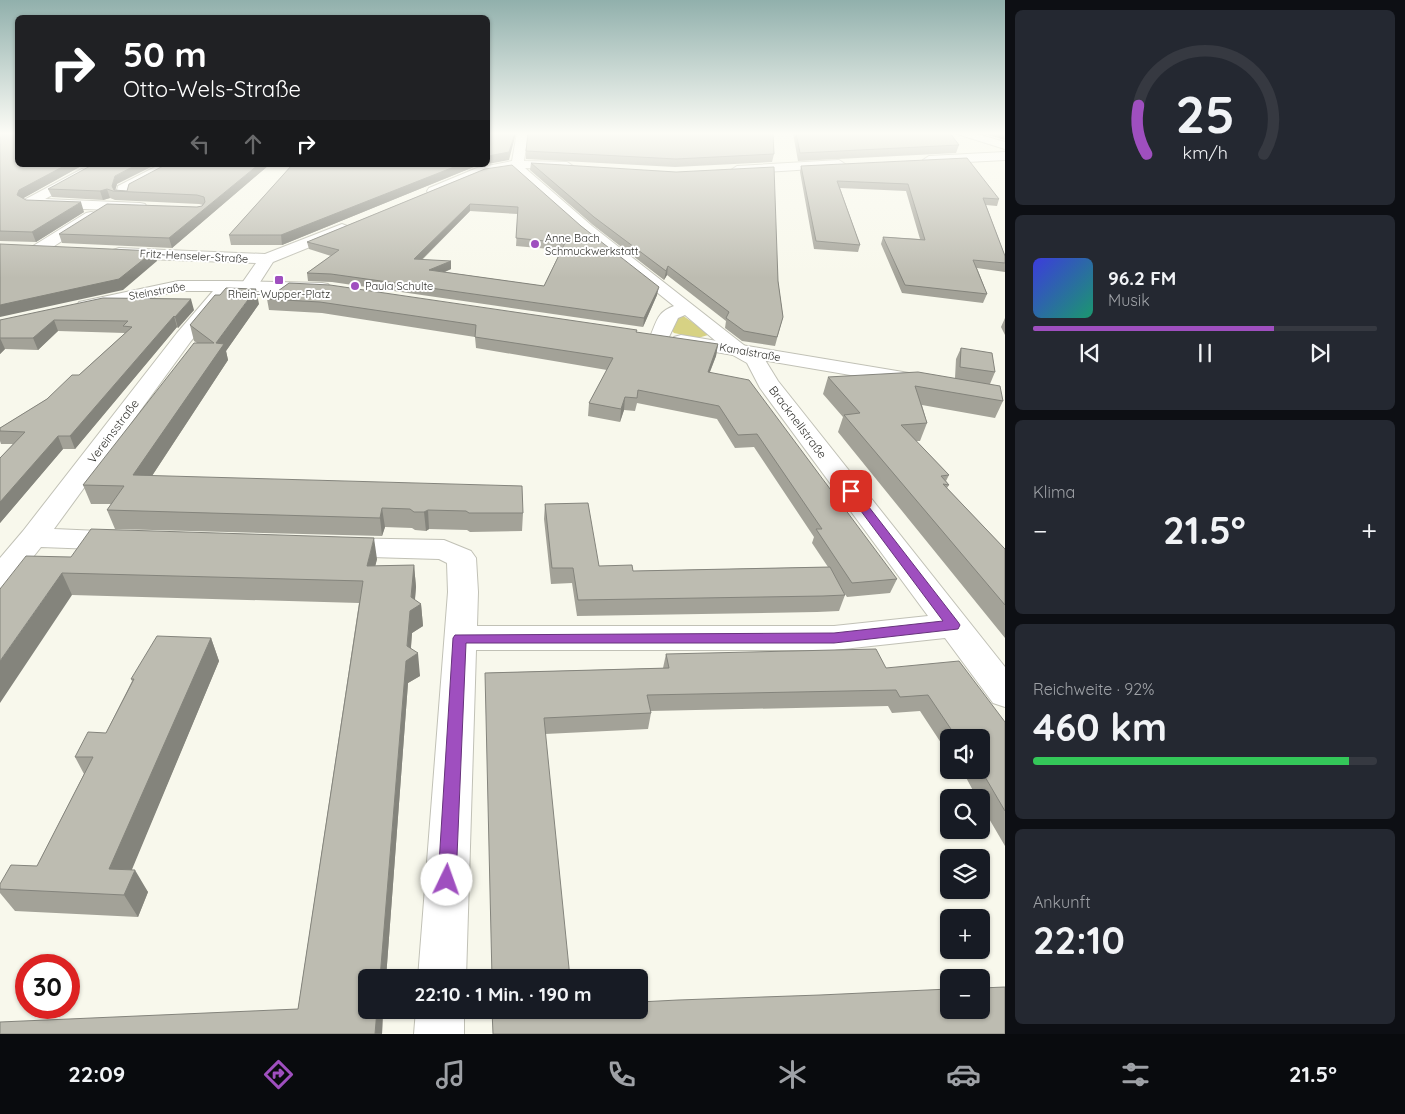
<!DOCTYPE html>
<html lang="de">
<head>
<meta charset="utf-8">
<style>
  :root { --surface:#171b24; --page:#242831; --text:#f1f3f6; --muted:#9ea1a6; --line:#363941; --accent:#9f4fbf }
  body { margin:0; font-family:Quicksand,sans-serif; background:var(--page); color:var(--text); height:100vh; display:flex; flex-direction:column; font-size:19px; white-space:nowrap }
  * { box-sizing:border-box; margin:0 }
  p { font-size:16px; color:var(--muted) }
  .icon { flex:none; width:28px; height:28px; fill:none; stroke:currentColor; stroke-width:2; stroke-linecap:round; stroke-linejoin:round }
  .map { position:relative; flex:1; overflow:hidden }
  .drawer { display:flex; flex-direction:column; gap:10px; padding:10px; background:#0d0f14; width:400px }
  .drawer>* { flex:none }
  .guide { position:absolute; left:15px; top:15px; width:475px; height:152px; border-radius:8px; box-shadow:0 1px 4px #0004; background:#202124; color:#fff; overflow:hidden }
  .fabs { position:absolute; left:940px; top:729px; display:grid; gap:10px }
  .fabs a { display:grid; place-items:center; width:50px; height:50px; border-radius:8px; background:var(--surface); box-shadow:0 1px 4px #0004; font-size:25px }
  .speed { position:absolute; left:15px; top:954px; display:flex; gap:10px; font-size:25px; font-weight:700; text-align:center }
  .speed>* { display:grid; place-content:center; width:65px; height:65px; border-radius:50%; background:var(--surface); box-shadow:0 1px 4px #0004; line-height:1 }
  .speed .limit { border:8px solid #d22; background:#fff; color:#111 }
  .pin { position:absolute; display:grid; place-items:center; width:42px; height:42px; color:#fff; margin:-21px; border-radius:10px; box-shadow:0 2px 8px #0006 }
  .me { position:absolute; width:55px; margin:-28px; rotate:3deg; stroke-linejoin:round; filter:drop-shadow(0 0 4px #0008) }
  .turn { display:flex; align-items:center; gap:18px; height:105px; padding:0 25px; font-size:22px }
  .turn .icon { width:65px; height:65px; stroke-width:2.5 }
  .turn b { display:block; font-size:35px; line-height:42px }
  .lanes { display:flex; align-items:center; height:48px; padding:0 25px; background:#0003; justify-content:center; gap:25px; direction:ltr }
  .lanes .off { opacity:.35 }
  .big { font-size:38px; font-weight:800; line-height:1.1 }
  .drawer .card { flex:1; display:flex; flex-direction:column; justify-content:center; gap:8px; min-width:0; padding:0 18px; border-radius:8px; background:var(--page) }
  .drawer .dial { align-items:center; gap:0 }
  .dial svg { height:130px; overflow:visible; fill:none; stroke:var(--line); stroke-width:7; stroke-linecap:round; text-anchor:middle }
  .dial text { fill:var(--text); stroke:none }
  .song { display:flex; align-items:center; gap:15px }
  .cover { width:60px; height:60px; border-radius:8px; background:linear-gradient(135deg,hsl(240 70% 55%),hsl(160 70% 35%)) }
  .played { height:5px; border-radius:2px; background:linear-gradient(90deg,var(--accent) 70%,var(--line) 70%) }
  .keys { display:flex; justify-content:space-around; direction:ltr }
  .heat { display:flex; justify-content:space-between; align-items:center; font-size:28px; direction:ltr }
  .charge { height:8px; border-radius:4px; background:linear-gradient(90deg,#34c759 92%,var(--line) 0) }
  .trip { position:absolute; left:358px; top:969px; width:290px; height:50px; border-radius:8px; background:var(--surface); box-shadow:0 1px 4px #0004; font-weight:800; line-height:50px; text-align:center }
  .tab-bar { display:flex; height:80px; justify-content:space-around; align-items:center; background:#090b0e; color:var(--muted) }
  .tab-bar .icon { width:35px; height:35px }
  .tab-bar .on { color:var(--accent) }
  .tab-bar b { font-size:22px; color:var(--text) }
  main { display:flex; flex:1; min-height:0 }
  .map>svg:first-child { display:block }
</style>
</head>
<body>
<main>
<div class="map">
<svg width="1005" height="1034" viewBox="0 0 1005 1034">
  <rect width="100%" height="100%" fill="#f8f8ec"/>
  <path fill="#d7d284" d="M682 315 708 333V335L698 338 674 333 672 331 677 317Z"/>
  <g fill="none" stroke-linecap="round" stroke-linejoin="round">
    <defs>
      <path id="minor" d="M517 133H528L524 161 567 162 573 166 567 170 525 168 592 226 745 346 762 355 778 381 1005 667V707L993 703 945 638 834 650H476L466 978H418L448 592 447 563 439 559 337 556 327 554 323 547 327 540 337 538 444 540 471 551 476 558 478 592 477 626H834L928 616 760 388 747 363 731 354 685 315 678 318 667 341 660 343 653 341 650 337C657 321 657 312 674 306L582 232 513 169 485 174 439 194H429L427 191 429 188 477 168 512 161Z
        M954 133H973L1005 142V149Z
        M1005 152V160L929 164 923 160 929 156Z
        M839 160 845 164 843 167 737 174 731 170 737 166Z
        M159 165H174L167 171 130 191 128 198H118L116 195 118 186Z
        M82 169 87 170 88 173 87 176 45 199 140 203 145 204 147 207 145 210 140 211 29 207 22 203 24 200Z
        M91 212 96 213 98 216 96 219 45 252H33L31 249 33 246 86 213Z
        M342 224 347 226 350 229 347 232 273 262 255 290 249 291 243 290 240 286 256 263 119 258 113 256 111 253 113 250 119 248 265 254Z
        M178 281H227L233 282 236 286 191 341 54 529 122 532 132 534 136 541 132 548 122 550 41 547 11 585 0 588V558L23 531 177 333 213 291H178L86 312 79 310 77 306 79 302Z
        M416 1010H464V1034H414Z"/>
      <path id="tertiary" d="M227 281 322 283 328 284 331 288 328 292 322 293 221 290 218 286 221 282Z
        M681 335 915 374 923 375 926 380 923 385 915 386 674 345 671 341 674 337Z"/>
    </defs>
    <use href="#minor" stroke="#c1c1b6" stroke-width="2"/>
    <use href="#tertiary" stroke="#c1c1b6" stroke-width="2"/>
    <use href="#minor" fill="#fff" fill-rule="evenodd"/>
    <use href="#tertiary" fill="#fff" fill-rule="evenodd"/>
  </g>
  <path fill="#a3a298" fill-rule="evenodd" d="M0 133 18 165H83L23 198 26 200 84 212 36 242 0 241Z
    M793 133H950L959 145 956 153 798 161Z
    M981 133H1005V140Z
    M526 151 774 154 772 162 675 167 526 159Z
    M531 163 778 281 783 317 775 346 742 341 725 328 726 321 667 275 664 280 593 225 530 170Z
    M165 165H269L172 248 62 243 59 234 202 206 203 205 199 204 115 200 110 198 103 200 52 197 48 189 117 184 115 190 127 191Z
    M291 165H483L476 166 282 245H231L229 235 291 166Z
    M801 166 999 199 997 206 986 205 1005 256V272L977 268 987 294 983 303 902 293 881 244 883 237 920 239 906 191 840 188 860 245 858 252 814 249 800 172Z
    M485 169 657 295 643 327 332 282 308 281 307 273 331 256 309 249 307 242ZM470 211 518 214 516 246 561 250 544 286 445 272 451 269V261L422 260Z
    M289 283 718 344 716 356 710 372 897 579 890 593 847 597 840 587 845 595 839 611 817 612 577 616 572 583 551 584 544 519 545 504 599 566 633 571 828 567 812 543 814 537 754 447 735 448 717 419 637 403 635 411 624 410 620 422 588 416 589 403 607 370 476 348 475 337 322 313 269 310 267 299Z
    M259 304 226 351 228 360 152 476 523 513 522 531 470 532 467 530 429 529 426 531 415 530 412 528 385 527 382 536 115 529 107 510 111 504H91L83 485 197 343 194 341 190 325Z
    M194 310 178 328 177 327 75 449H63L0 523V458L13 444H1L0 441V428L47 399 79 375 125 333 58 331 38 350 5 349 0 354V320Z
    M1005 318V335L1001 327Z
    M961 348 995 372 990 384 1003 401 995 418 922 405 927 423 920 441H916L949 475 946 481 949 485 947 488 1005 549V638L838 432 843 417 823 394 828 377 955 378 956 359Z
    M71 557 377 559 375 566 414 565 416 587 415 600 421 604 423 626 412 633 411 648 420 676 408 683 386 978H366V1010H383L382 1034H0L298 1009 359 603 72 595 0 589Z
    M211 638 219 661 131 870 148 892 138 917 15 911 0 893V884L37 866 84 774 75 757 106 733 132 681 131 679Z
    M666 654 886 668 1005 722V846L981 805V798H977L962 770H981V738H949V755L920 711 892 713 888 706 650 711 651 713 648 729 545 734 485 673 663 668Z"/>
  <path fill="#84847c" d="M515 133H516L509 160 488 164V156Z
    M66 165H83L22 199 17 195 19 190Z
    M136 165H155L117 184 115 191H113L112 186 115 176Z
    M258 165H269L172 248 169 238Z
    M459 165H483L476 166 282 245 281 235Z
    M107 189 110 198 103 200 100 191Z
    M81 202 84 212 36 242 32 232Z
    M470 204V211L414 267V259Z
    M154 251 157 261 123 290 0 317V305Z
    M451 261V269L430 278 429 270Z
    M668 266 667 275 664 280 666 271Z
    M659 287 657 295 643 327 644 318Z
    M256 289 259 304 226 351 228 360 140 494 133 475 216 343Z
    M191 299 194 310 178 328 175 317Z
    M174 316 177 327 75 449 70 436Z
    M54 320 58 331 38 350 33 338Z
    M0 338 5 349 0 354Z
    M718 344 716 356 705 384 708 372Z
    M625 397 624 410 620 422 621 409Z
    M58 436 63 449 0 523V502Z
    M382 508 385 527 382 536 380 518Z
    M428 510 429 529 426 531 424 512Z
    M374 538 377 559 370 588 367 566Z
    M414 565 416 587 414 608 421 604 423 626 412 633 410 658 418 653 420 676 408 683 386 978H380Z
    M62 573 72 595 0 703V661Z
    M211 638 219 661 123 891 109 869Z
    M135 870 148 892 138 917 124 895Z
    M377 1010H383L382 1034H375Z"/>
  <path fill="#bdbcb1" stroke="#84847c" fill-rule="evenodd" d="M0 133H18V165H66L19 190 17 195 26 200 81 202 32 232 0 231Z
    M488 133H515L509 152 488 156Z
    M528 133H773L774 154 676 159 526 151Z
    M796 133H950L959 145 800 153Z
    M967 158 999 199 983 198 1005 256V263L973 260 987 294 905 285 883 237 925 240 908 184 837 181 860 245 816 241 801 166Z
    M531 163 676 172 774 167 778 281 783 317 777 337 744 331 726 318 729 312 668 266 666 271 594 217Z
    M92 165H136L115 176 112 186 114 190 127 191 129 184 165 165H258L169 238 59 234 107 204 197 207 202 206 205 202 204 197 197 195 113 191 107 189 100 191 48 189Z
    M292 165H459L281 235H229Z
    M512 165 581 226 659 287 644 318 331 274 307 273 339 250 307 242 485 169ZM470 204 518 207 516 238 565 243 544 286 429 270 451 261 414 259Z
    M0 244 154 251 119 279 0 305Z
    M289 283 330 285 637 330 636 332 718 344 708 372 749 380 897 579 852 583 816 529H822L757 434 738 435 719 406 638 390 637 398 625 397 621 409 589 403 613 358 475 337 476 325 320 302 267 299Z
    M226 288 256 289 216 343 224 344 133 475 522 486 523 513H469L466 511 428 510 424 512H414L410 509 382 508 380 518 107 510 124 486 83 485 194 343H214L190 325 215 295H220Z
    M103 298 191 299 175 317 174 316 70 436H58L0 502V458L25 432 0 431V428L47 399 72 375H79L132 327 123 326 128 321 54 320 33 338H0V320Z
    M961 348 992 353 995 372 960 367Z
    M918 372 1000 386 1003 401 915 386 927 423 901 425 949 475 941 476 949 485 943 484 1005 549V605L844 415 860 413 828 377Z
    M588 503 599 566 632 565 633 571 830 567 845 595 823 596 578 600 573 568H552L545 504Z
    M91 529 374 538 367 566 414 565 411 597 421 604 410 611 407 646 418 653 406 661 380 978H366V1010H377L375 1034H0V1022L298 1009 363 581 62 573 0 661V589L26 556 71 557Z
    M157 636 211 638 109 869 135 870 124 895 0 889V884L11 865 37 866 93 757H75L88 732 106 733 134 679H131Z
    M876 649 886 668 959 661 1005 722V811L981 770V738H957L928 695 900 697 896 690 647 695 651 713 544 718 570 978H492L485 673 669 668 666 654Z
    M1005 987V1034H493L492 1010H639V1002L678 1000 820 995 949 989V1010H981V988Z"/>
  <linearGradient id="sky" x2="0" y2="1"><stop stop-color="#91b0ac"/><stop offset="0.48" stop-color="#fcfcf6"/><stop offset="1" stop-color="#fcfcf6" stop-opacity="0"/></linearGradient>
  <rect width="1005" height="278" fill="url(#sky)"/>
  <path fill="#9f4fbf" stroke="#67337c" d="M851 488 855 489 958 622 960 625 958 629 834 643H466L456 880 453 886 447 888 441 886 438 880 453 638 455 635 834 633 943 621 846 491Z"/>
  <g fill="#9f4fbf" stroke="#fff" stroke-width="2">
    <circle cx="535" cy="244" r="5"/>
    <rect x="274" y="275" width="10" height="10" rx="2.5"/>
    <circle cx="355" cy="286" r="5"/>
  </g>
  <g text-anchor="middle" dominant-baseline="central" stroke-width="4" stroke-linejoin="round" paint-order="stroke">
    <g font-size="11" fill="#31312d" stroke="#fff" text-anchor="start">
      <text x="545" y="238">Anne Bach<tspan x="545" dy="13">Schmuckwerkstatt</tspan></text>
      <text x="365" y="286">Paula Schulte</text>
      <text x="279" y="294" text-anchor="middle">Rhein-Wupper-Platz</text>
    </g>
    <g font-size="11" fill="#31312d" stroke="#fff">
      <text transform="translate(194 256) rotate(3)">Fritz-Henseler-Straße</text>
      <text transform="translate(157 291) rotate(-10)">Steinstraße</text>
      <text transform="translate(750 352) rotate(10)">Kanalstraße</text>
    </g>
    <g font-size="12" fill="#31312d" stroke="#fff">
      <text transform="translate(798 422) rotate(53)">Bracknellstraße</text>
      <text transform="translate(113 431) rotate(-53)">Vereinsstraße</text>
    </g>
  </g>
</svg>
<div class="fabs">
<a><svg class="icon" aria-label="sound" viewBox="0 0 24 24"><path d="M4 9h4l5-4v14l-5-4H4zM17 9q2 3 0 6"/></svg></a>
<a><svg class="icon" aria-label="search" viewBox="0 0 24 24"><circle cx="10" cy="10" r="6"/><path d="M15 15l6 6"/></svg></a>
<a><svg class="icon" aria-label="layers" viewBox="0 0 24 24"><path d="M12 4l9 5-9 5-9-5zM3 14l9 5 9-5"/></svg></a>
<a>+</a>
<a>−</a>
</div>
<div class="speed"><div class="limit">30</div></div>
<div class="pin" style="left:851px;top:491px;background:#d93025"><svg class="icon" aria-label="arrive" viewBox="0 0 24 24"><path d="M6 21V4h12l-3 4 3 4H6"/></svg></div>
<svg class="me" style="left:447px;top:880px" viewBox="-20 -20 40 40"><circle r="19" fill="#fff"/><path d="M0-13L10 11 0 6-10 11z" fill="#9f4fbf"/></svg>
<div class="trip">22:10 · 1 Min. · 190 m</div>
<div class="guide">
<div class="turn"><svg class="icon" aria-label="right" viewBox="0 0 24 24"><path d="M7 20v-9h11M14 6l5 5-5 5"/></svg><div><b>50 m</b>Otto-Wels-Straße</div></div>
<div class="lanes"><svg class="icon off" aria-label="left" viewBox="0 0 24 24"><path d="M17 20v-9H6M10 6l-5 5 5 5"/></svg><svg class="icon off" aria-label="ahead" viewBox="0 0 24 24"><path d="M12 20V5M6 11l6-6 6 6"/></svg><svg class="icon" aria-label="right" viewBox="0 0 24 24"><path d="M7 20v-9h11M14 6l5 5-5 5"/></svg></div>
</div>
</div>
<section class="drawer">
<div class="card dial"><svg viewBox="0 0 100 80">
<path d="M14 69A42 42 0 1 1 86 69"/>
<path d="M14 69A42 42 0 0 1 9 39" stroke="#9f4fbf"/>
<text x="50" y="56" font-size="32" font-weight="700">25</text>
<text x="50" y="72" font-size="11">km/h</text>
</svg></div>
<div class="card">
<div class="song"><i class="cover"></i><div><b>96.2 FM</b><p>Musik</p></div></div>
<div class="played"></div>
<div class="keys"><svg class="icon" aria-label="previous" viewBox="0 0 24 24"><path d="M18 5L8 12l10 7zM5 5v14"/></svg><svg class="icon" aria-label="pause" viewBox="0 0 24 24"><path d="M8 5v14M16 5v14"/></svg><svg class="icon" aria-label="next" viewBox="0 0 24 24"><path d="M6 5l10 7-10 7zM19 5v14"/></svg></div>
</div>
<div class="card"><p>Klima</p>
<div class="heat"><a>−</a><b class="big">21.5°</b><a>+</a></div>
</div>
<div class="card"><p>Reichweite · 92%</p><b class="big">460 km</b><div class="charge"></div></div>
<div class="card"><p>Ankunft</p><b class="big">22:10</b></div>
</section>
</main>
<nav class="tab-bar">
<b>22:09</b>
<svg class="icon on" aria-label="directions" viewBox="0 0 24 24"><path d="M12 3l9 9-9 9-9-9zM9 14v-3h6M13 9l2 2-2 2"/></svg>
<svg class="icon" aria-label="music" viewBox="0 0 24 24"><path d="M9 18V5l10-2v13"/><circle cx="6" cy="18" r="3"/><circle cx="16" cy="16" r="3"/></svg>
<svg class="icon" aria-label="phone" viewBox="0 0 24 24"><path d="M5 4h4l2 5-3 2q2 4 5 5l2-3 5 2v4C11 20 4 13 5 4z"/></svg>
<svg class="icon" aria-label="climate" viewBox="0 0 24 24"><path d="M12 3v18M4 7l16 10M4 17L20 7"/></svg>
<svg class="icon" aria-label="car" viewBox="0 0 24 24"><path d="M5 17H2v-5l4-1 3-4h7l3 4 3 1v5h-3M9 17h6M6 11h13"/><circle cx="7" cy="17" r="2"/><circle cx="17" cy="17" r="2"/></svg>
<svg class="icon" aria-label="filters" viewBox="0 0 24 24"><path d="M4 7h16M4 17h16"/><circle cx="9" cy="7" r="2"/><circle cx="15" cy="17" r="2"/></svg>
<b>21.5°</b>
</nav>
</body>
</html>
